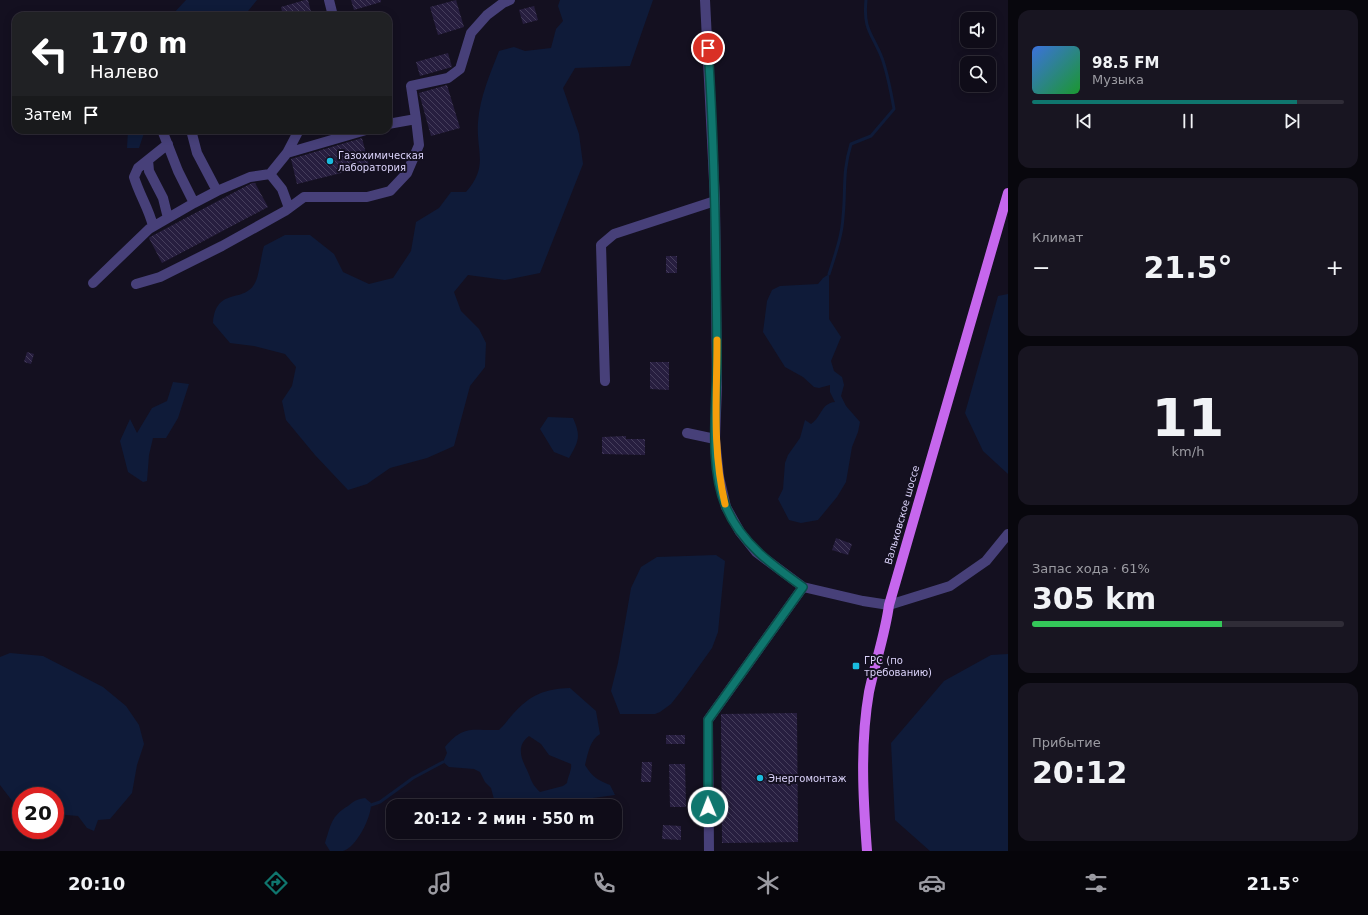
<!DOCTYPE html>
<html lang="ru">
<head>
<meta charset="utf-8">
<style>
  :root { --surface:#0f0c18; --page:#181521; --text:#f1f3f6; --muted:#9b9ba2; --line:#2f2c37; --accent:#0f766e }
  body { margin:0; font-family:"DejaVu Sans",sans-serif; background:var(--page); color:var(--text); height:100vh; display:flex; flex-direction:column; font-size:15px; white-space:nowrap }
  * { box-sizing:border-box; margin:0 }
  p { font-size:13px; color:var(--muted) }
  .icon { flex:none; width:22px; height:22px; fill:none; stroke:currentColor; stroke-width:2; stroke-linecap:round; stroke-linejoin:round }
  .map { position:relative; flex:1; overflow:hidden }
  .side { display:flex; flex-direction:column; gap:10px; padding:10px; background:#08070d; width:360px }
  .side>* { flex:none }
  .guide { position:absolute; left:12px; top:12px; width:380px; height:122px; border-radius:12px; box-shadow:0 2px 10px #0003,0 0 0 1px var(--line); background:#202124; color:#fff; overflow:hidden }
  .buttons { position:absolute; left:960px; top:12px; display:grid; gap:8px }
  .buttons a { display:grid; place-items:center; width:36px; height:36px; border-radius:8px; background:var(--surface); box-shadow:0 2px 10px #0003,0 0 0 1px var(--line); font-size:20px }
  .speed { position:absolute; left:12px; top:787px; display:flex; gap:8px; font-size:20px; font-weight:700; text-align:center }
  .speed>* { display:grid; place-content:center; width:52px; height:52px; border-radius:50%; background:var(--surface); box-shadow:0 2px 10px #0003,0 0 0 1px var(--line); line-height:1 }
  .speed .limit { border:6px solid #d22; background:#fff; color:#111 }
  .pin { position:absolute; display:grid; place-items:center; width:34px; height:34px; color:#fff; margin:-17px; border:2px solid #fff; border-radius:50%; box-shadow:0 1px 4px #0007 }
  .me { position:absolute; width:44px; margin:-22px; rotate:359deg; stroke-linejoin:round; filter:drop-shadow(0 0 3px #0008) }
  .turn { display:flex; align-items:center; gap:14px; height:84px; padding:0 12px; font-size:18px }
  .turn .icon { width:52px; height:52px; stroke-width:2.5 }
  .turn b { display:block; font-size:28px; line-height:34px }
  .then { display:flex; align-items:center; height:38px; padding:0 12px; background:#0003; gap:8px; font-size:15px }
  .big { font-size:30px; font-weight:800; line-height:1.1 }
  .side .widget { flex:1; display:flex; flex-direction:column; justify-content:center; gap:6px; min-width:0; padding:0 14px; border-radius:12px; background:var(--page) }
  .side .dial { align-items:center; gap:0 }
  .dial b { font-size:52px; line-height:1 }
  .song { display:flex; align-items:center; gap:12px }
  .cover { width:48px; height:48px; border-radius:6px; background:linear-gradient(135deg,hsl(220 70% 55%),hsl(130 70% 35%)) }
  .played { height:4px; border-radius:2px; background:linear-gradient(90deg,var(--accent) 85%,var(--line) 85%) }
  .keys { display:flex; justify-content:space-around; direction:ltr }
  .heat { display:flex; justify-content:space-between; align-items:center; font-size:22px; direction:ltr }
  .charge { height:6px; border-radius:3px; background:linear-gradient(90deg,#34c759 61%,var(--line) 0) }
  .trip { position:absolute; left:386px; top:799px; width:236px; height:40px; border-radius:12px; background:var(--surface); box-shadow:0 2px 10px #0003,0 0 0 1px var(--line); font-weight:800; line-height:40px; text-align:center }
  .tab-bar { display:flex; height:64px; justify-content:space-around; align-items:center; background:#06050a; color:var(--muted) }
  .tab-bar .icon { width:28px; height:28px }
  .tab-bar .active { color:var(--accent) }
  .tab-bar b { font-size:18px; color:var(--text) }
  main { display:flex; flex:1; min-height:0 }
  .map>svg:first-child { display:block }
</style>
</head>
<body>
<main>
<div class="map">
<svg width="1008" height="851" viewBox="0 0 1008 851">
  <defs>
    <pattern id="building-back-hatch" width="6" height="6" patternUnits="userSpaceOnUse"><rect width="6" height="6" fill="#271e3f"/><path d="M-1 5l2 2M0 0l6 6M5-1l2 2" fill="none" stroke="#463e5c"/></pattern>
  </defs>
  <rect width="100%" height="100%" fill="#141020"/>
  <path fill="#0f1b39" fill-rule="evenodd" d="M186 0H257L244 16H171Z
    M560 0H653L630 66 575 68 563 88 579 134 583 164 540 273 505 280 468 275 454 292 461 311 479 329 486 343 485 367 470 386 454 446 427 458 390 468 367 484 348 490 315 455 286 420 282 401 292 386 296 367 285 354 254 346 230 343 213 323C216 286 244 304 255 283 259 276 261 256 264 246L285 235H310L334 254 343 272 369 284 393 278 411 251 416 222 439 208 451 192H466C489 166 476 152 478 122 480 97 490 74 499 51L514 47 525 51 551 48 556 29 563 21 558 6Z
    M128 130H145L139 148H127Z
    M829 274V319L841 337 831 361 834 371 842 377 844 385 841 396 846 406 860 422 858 432 852 447 846 482 837 497 818 520 801 523 789 520 778 499 783 489 785 463 788 455 800 438 805 420 811 424C821 418 821 403 835 402L830 392V385L819 388 814 387 803 377 785 367 763 332 767 301 772 290 780 286 818 284 823 278Z
    M1008 294V474L983 451 965 413 998 296Z
    M173 382 189 384 178 418 166 438H153L149 455 147 481 143 482 128 472 120 441 130 419 137 433 152 408 167 401Z
    M548 417 573 418C581 436 579 441 569 458L554 452 540 429Z
    M716 555 725 561 718 632 712 648 682 690 671 704 660 712 655 714H620L611 691 618 663 631 588 641 567 657 557Z
    M10 653 43 656 103 687 126 706 139 725 144 744 137 765 132 793 110 819 98 820 94 831 87 828 78 816 55 814V796H21V805L13 802 0 785V657Z
    M1008 654V851H930L895 820 891 743 944 681 991 655Z
    M570 688 596 711 600 734C590 740 588 753 585 765 592 777 598 780 610 785L615 795 578 800 564 806H498L495 803 491 788 485 782 480 772 474 769 449 767 443 762 447 753 445 747C464 724 473 731 499 730 505 725 508 719 513 714 531 694 545 689 570 688ZM529 736 541 744 549 755 571 764C572 770 568 776 567 783L563 786 540 792C531 783 532 781 527 770 521 758 516 746 529 736Z
    M365 798 371 803C372 816 357 847 343 851 339 851 333 851 330 851L325 843C331 825 331 816 348 806 354 801 357 799 365 798Z"/>
  <g fill="none" stroke-linecap="round" stroke-linejoin="round">
    <path stroke="#0f1b39" stroke-width="3" d="M829 274C835 255 842 236 843 217 846 189 842 173 851 144L871 136 894 109C891 92 888 75 882 58 872 33 863 30 866 0
      M371 805 380 802 413 778 443 762"/>
  </g>
  <path fill="url(#building-back-hatch)" d="M305 0H308L312 16H283L281 7Z
    M351 0H381V2L354 10Z
    M456 0 464 27 438 35 430 7Z
    M534 6 538 20 523 24 519 10Z
    M448 53 452 67 420 76 416 62Z
    M447 85 460 128 431 136 419 93Z
    M362 138 369 166 297 184 291 159Z
    M252 183H255L268 207 162 263 149 238 150 237Z
    M666 256H677V273H666Z
    M27 352 34 354 31 364 24 362Z
    M650 362H669V390L650 389Z
    M626 436V439H645V455L602 454V437Z
    M836 538 852 544 848 555 832 550Z
    M797 713 798 842 722 843 721 714Z
    M666 735H685V744H666Z
    M642 762H652L651 782H641Z
    M669 764H685L686 807H670Z
    M663 825 681 826V840L662 839Z"/>
  <g fill="none" stroke-linecap="round" stroke-linejoin="round">
    <path stroke="#474079" stroke-width="10" d="M329 0 333 16
      M705 0 715 201 717 387 715 439 719 477 726 507 740 532 756 552 803 587 863 601 889 605 950 586 986 561 1008 534
      M416 119 411 86 448 78 460 69 471 33 487 15 503 3 510 0
      M162 130 178 171 194 203 217 191 197 153 191 130
      M287 153 366 130
      M148 160 138 168 134 177C139 194 149 209 153 226
      M270 174 287 153 299 130
      M217 191 250 177 270 174 282 189 289 208
      M168 218 163 198 149 171 148 160 168 144
      M93 283 149 229 194 203
      M136 284 160 277 222 246 285 211 304 197H367L390 191 407 173 419 145 416 119 388 124
      M605 381 601 245 614 234 715 201
      M687 433 715 439
      M709 851 708 720 803 587"/>
    <path stroke="#c667ed" stroke-width="10" d="M867 851C863 798 860 744 869 692 875 663 885 635 889 605L1008 193"/>
  </g>
  <g fill="none" stroke-linecap="round" stroke-linejoin="round">
    <defs>
      <path id="route" d="M708 48C715 152 716 256 717 360 717 406 708 464 726 507 741 543 772 565 803 587L708 720V807"/>
    </defs>
    <use href="#route" stroke="#0a4d48" stroke-width="10"/>
    <use href="#route" stroke="#0f766e" stroke-width="7"/>
    <path stroke="#f59e0b" stroke-width="7" d="M717 340C717 397 712 448 725 504"/>
  </g>
  <g fill="#1abcdf" stroke="#141020" stroke-width="1.5">
    <circle cx="330" cy="161" r="4"/>
    <rect x="852" y="662" width="8" height="8" rx="2"/>
    <circle cx="760" cy="778" r="4"/>
  </g>
  <g text-anchor="middle" dominant-baseline="central" stroke-width="4" stroke-linejoin="round" paint-order="stroke">
    <g font-size="10" fill="#dbd3fa" stroke="#141020" text-anchor="start">
      <text x="338" y="155">Газохимическая<tspan x="338" dy="12">лаборатория</tspan></text>
      <text x="864" y="660">ГРС (по<tspan x="864" dy="12">требованию)</tspan></text>
      <text x="768" y="778">Энергомонтаж</text>
    </g>
    <g font-size="10" fill="#dbd3fa" stroke="#141020">
      <text transform="translate(902 515) rotate(-74)">Вальковское шоссе</text>
    </g>
  </g>
</svg>
<div class="buttons">
<a><svg class="icon" aria-label="sound" viewBox="0 0 24 24"><path d="M4 9h4l5-4v14l-5-4H4zM17 9q2 3 0 6"/></svg></a>
<a><svg class="icon" aria-label="search" viewBox="0 0 24 24"><circle cx="10" cy="10" r="6"/><path d="M15 15l6 6"/></svg></a>
</div>
<div class="speed"><div class="limit">20</div></div>
<div class="pin" style="left:708px;top:48px;background:#d93025"><svg class="icon" aria-label="arrive" viewBox="0 0 24 24"><path d="M6 21V4h12l-3 4 3 4H6"/></svg></div>
<svg class="me" style="left:708px;top:807px" viewBox="-20 -20 40 40"><circle r="17" fill="#0f766e" stroke="#fff" stroke-width="3"/><path d="M0-11L8 9 0 5-8 9z" fill="#fff"/></svg>
<div class="trip">20:12 · 2 мин · 550 m</div>
<div class="guide">
<div class="turn"><svg class="icon" aria-label="left" viewBox="0 0 24 24"><path d="M17 20v-9H6M10 6l-5 5 5 5"/></svg><div><b>170 m</b>Налево</div></div>
<div class="then">Затем<svg class="icon" aria-label="arrive" viewBox="0 0 24 24"><path d="M6 21V4h12l-3 4 3 4H6"/></svg></div>
</div>
</div>
<section class="side">
<div class="widget">
<div class="song"><i class="cover"></i><div><b>98.5 FM</b><p>Музыка</p></div></div>
<div class="played"></div>
<div class="keys"><svg class="icon" aria-label="previous" viewBox="0 0 24 24"><path d="M18 5L8 12l10 7zM5 5v14"/></svg><svg class="icon" aria-label="pause" viewBox="0 0 24 24"><path d="M8 5v14M16 5v14"/></svg><svg class="icon" aria-label="next" viewBox="0 0 24 24"><path d="M6 5l10 7-10 7zM19 5v14"/></svg></div>
</div>
<div class="widget"><p>Климат</p>
<div class="heat"><a>−</a><b class="big">21.5°</b><a>+</a></div>
</div>
<div class="widget dial"><b>11</b><p>km/h</p></div>
<div class="widget"><p>Запас хода · 61%</p><b class="big">305 km</b><div class="charge"></div></div>
<div class="widget"><p>Прибытие</p><b class="big">20:12</b></div>
</section>
</main>
<nav class="tab-bar">
<b>20:10</b>
<svg class="icon active" aria-label="directions" viewBox="0 0 24 24"><path d="M12 3l9 9-9 9-9-9zM9 14v-3h6M13 9l2 2-2 2"/></svg>
<svg class="icon" aria-label="music" viewBox="0 0 24 24"><path d="M9 18V5l10-2v13"/><circle cx="6" cy="18" r="3"/><circle cx="16" cy="16" r="3"/></svg>
<svg class="icon" aria-label="phone" viewBox="0 0 24 24"><path d="M5 4h4l2 5-3 2q2 4 5 5l2-3 5 2v4C11 20 4 13 5 4z"/></svg>
<svg class="icon" aria-label="climate" viewBox="0 0 24 24"><path d="M12 3v18M4 7l16 10M4 17L20 7"/></svg>
<svg class="icon" aria-label="car" viewBox="0 0 24 24"><path d="M5 17H2v-5l4-1 3-4h7l3 4 3 1v5h-3M9 17h6M6 11h13"/><circle cx="7" cy="17" r="2"/><circle cx="17" cy="17" r="2"/></svg>
<svg class="icon" aria-label="filters" viewBox="0 0 24 24"><path d="M4 7h16M4 17h16"/><circle cx="9" cy="7" r="2"/><circle cx="15" cy="17" r="2"/></svg>
<b>21.5°</b>
</nav>
</body>
</html>
